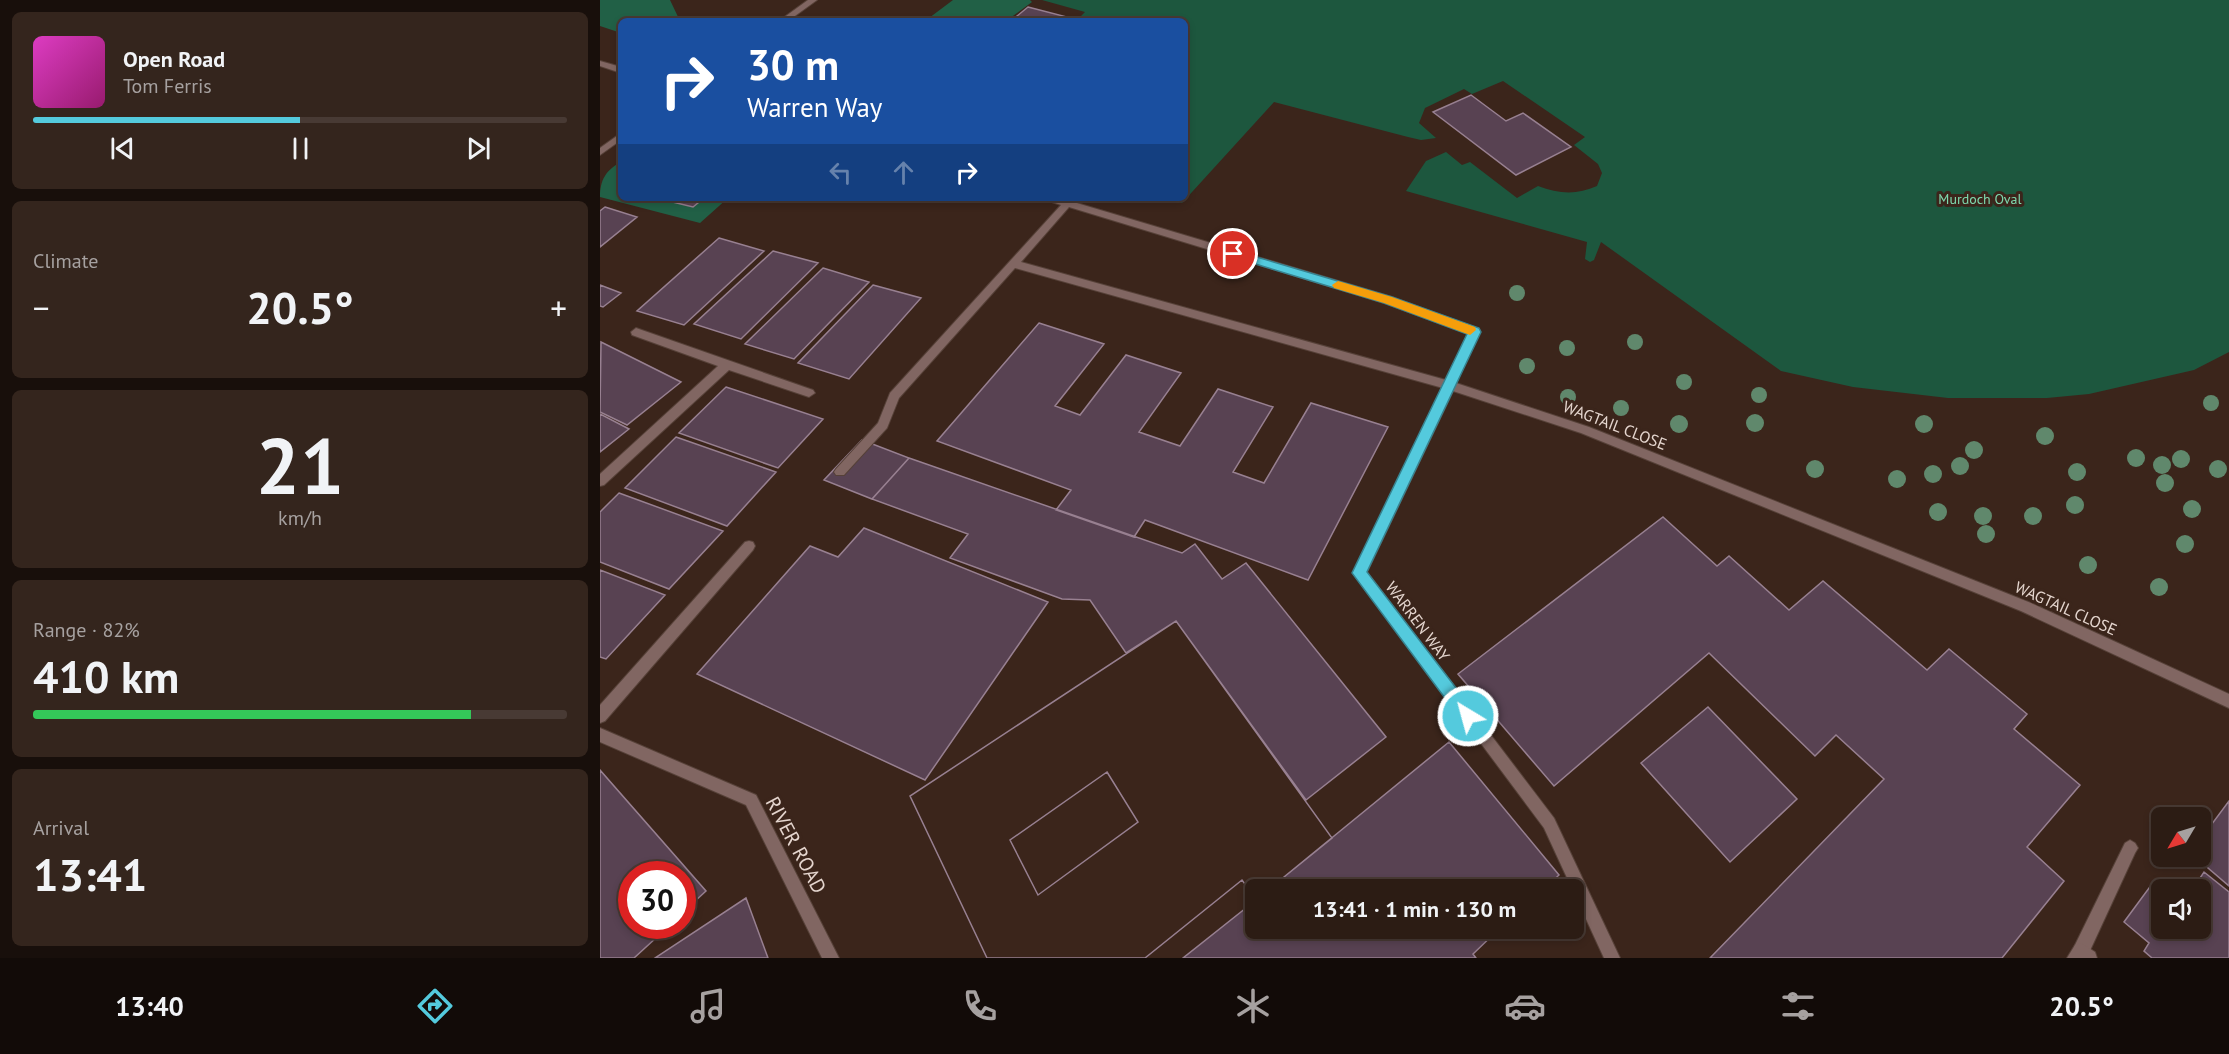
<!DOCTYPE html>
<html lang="en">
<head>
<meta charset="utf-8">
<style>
  :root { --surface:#2c1c14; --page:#34251d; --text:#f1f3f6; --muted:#a6a1a0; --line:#483a34; --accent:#54cadd }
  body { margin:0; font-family:"PT Sans",sans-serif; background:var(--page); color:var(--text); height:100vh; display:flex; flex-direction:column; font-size:22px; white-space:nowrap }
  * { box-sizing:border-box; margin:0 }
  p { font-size:20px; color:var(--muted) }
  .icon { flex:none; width:33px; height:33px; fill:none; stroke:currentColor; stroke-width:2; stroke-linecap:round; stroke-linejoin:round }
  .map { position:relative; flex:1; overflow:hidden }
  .sheet { display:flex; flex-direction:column; gap:12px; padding:12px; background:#180f0b; width:600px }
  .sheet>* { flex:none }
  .banner { position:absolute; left:18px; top:18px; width:570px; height:183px; border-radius:9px; box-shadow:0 3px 9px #0003,0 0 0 2px var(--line); background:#1a4fa0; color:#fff; overflow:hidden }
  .needle { width:39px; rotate:232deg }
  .buttons { position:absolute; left:1551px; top:807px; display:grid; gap:12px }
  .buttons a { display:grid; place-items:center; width:60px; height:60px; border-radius:9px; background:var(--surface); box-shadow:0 3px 9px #0003,0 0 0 2px var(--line); font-size:30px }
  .speed { position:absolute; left:18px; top:861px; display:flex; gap:12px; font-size:30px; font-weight:700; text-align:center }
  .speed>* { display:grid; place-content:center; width:78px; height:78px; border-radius:50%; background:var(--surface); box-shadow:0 3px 9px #0003,0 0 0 2px var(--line); line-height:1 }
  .speed .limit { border:9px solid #d22; background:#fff; color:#111 }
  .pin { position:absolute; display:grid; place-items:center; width:51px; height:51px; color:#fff; margin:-26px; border:3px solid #fff; border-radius:50%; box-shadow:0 2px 6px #0007 }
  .me { position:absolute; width:66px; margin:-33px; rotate:323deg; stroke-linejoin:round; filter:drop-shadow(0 0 4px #0008) }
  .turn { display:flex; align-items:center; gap:21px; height:126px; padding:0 30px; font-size:27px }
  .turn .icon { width:78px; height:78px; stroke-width:2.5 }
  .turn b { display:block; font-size:42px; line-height:51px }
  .lanes { display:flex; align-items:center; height:57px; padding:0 30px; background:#0003; justify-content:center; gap:30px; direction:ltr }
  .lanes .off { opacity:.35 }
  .big { font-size:45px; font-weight:600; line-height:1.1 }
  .sheet .card { flex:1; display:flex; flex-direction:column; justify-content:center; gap:9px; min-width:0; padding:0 21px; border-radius:9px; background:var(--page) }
  .sheet .dial { align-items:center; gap:0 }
  .dial b { font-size:78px; line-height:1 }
  .song { display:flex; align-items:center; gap:18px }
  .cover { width:72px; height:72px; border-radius:9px; background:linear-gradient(135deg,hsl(310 70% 55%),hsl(320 70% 35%)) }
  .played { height:6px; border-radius:3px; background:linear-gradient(90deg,var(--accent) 50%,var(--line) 50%) }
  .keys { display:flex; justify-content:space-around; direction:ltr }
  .heat { display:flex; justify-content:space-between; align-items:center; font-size:33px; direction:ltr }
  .charge { height:9px; border-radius:4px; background:linear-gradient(90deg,#34c759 82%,var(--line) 0) }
  .trip { position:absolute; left:645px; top:879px; width:339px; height:60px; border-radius:9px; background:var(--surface); box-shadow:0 3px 9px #0003,0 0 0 2px var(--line); font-weight:600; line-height:60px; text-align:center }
  .dock { display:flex; height:96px; justify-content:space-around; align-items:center; background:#120b08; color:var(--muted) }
  .dock .icon { width:42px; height:42px }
  .dock .current { color:var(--accent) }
  .dock b { font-size:27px; color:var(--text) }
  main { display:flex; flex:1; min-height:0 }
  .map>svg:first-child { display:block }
</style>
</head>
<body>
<main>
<section class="sheet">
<div class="card">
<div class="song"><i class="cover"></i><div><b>Open Road</b><p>Tom Ferris</p></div></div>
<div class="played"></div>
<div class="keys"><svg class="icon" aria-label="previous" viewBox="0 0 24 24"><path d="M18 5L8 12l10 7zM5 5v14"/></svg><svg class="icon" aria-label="pause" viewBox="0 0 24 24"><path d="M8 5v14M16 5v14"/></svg><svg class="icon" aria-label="next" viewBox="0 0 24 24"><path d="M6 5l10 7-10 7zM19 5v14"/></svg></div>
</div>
<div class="card"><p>Climate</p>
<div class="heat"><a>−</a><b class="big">20.5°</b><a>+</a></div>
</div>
<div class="card dial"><b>21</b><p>km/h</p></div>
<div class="card"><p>Range · 82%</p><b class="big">410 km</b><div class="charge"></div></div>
<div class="card"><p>Arrival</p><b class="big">13:41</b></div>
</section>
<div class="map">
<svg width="1629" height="958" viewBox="0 0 1629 958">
  <rect width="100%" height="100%" fill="#3b251b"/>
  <path fill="#1d573e" d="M442 0H1629V352L1594 370 1489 394 1447 398H1348L1253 387 1181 371 1001 242 994 260 990 262 985 259 987 242 806 191 826 161 846 152 862 165 870 162 917 198 938 186C959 194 977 195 997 186L1002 173 998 164 974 145 985 137 903 81 872 94 864 89 825 108 819 123 836 138 821 140 808 137 674 102 582 203 565 198H585V21H476L485 12Z"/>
  <path fill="#216046" d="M0 0H70L80 21H21V33L0 26Z
    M353 0H430L432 2 406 21H325Z
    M21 162V198H128L100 223 0 197C0 180 6 170 21 162Z"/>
  <path fill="#584252" stroke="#988091" stroke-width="1.5" fill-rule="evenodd" d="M428 7 467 17 462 21H411Z
    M871 95 906 121 923 113 971 147 916 175 833 112Z
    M56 198H104L93 207Z
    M5 207 37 217 0 247V211Z
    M119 238 164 251 84 325 37 311Z
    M173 251 218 263 141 339 94 324Z
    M223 268 269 282 194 359 145 344Z
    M0 285 21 293 3 307 0 306Z
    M273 285 321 298 249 379 198 363Z
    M439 323 504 344 455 406 480 415 526 355 581 373 539 432 580 446 618 389 673 407 633 472 664 483 711 403 788 427 708 580 545 520 534 537 456 510 471 490 337 441Z
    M1 342 81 382 27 425 0 412Z
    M126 387 223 419 178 468 79 433Z
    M0 414 29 429 0 452Z
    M76 437 176 472 127 526 25 488Z
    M262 440 309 458 272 499 224 480Z
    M309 458 582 553 595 544 622 579 646 563 786 737 706 800 576 621 526 653 490 600 462 599 350 558 368 534 272 499Z
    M19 493 123 531 69 589 0 562V512Z
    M1063 517 1117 566 1129 556 1189 610 1223 581 1327 670 1349 649 1427 714 1414 729 1480 785 1427 847 1464 881 1402 958H1110L1284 779 1236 735 1215 756 1109 653 954 786 858 674Z
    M264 528 448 602 325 780 97 674 210 546 238 557Z
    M0 570 65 595 6 659 0 657Z
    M576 621 732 838 668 890H656V899L642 880 545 958H387L310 796ZM507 772 538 822 438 895 410 840Z
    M576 621 732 838 668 890H656V899L642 880 545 958H387L310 796Z
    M1108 707 1197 799 1130 862 1041 763Z
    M849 742 959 875 943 890H668Z
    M0 770 106 891 82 913V874H32V926H69L34 958H0Z
    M507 772 538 822 438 895 410 840Z
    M1629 801V886L1594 856H1600V840Z
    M1604 872 1629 892V958H1552L1544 951 1549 943 1524 922 1552 884 1562 891V928H1600V890H1592Z
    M146 898 168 958H55Z
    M656 900V928H900L873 954 876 958H583Z"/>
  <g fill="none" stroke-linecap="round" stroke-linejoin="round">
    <defs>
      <path id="service" d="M208 0H217L188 21H179Z
        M1530 840 1535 843 1538 848 1535 853 1487 957H1475L1473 951 1475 945 1525 843Z"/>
      <path id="minor" d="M0 61 21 67V73L0 66Z
        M21 133V140L0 155V148Z
        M444 198H460L792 297 879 329 880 332 856 383 989 427 1431 603 1629 694V708L1421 611 981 433 853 391 767 572 954 818 1020 958H1004L944 828 754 573 843 388 415 268 299 398 287 428 244 475H236L234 472 236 469 278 423 290 393 461 205 446 200ZM469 207 784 303 869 334 846 380 421 262Z
        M36 328 213 390 215 393 209 397 129 370 4 485 0 486V474L118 366 32 335 31 332Z
        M149 541 153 542 155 546 153 550 5 721 0 723V705L145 542Z
        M0 728 156 795 239 958H222L146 805 0 742Z
        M1481 943 1495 952 1497 958H1467L1475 945Z"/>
    </defs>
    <use href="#service" stroke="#564138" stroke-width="2"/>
    <use href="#minor" stroke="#564138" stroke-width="2"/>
    <use href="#service" fill="#816662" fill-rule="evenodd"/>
    <use href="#minor" fill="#816662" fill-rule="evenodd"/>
  </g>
  <g fill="#60886c">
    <circle cx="917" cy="293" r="8"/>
    <circle cx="1035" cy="342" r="8"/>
    <circle cx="967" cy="348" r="8"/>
    <circle cx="927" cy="366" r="8"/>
    <circle cx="1084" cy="382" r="8"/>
    <circle cx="1159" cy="395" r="8"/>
    <circle cx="968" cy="397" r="8"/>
    <circle cx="1611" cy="403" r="8"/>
    <circle cx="1021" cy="408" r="8"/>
    <circle cx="1155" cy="423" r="9"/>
    <circle cx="1079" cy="424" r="9"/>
    <circle cx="1324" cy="424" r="9"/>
    <circle cx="1445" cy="436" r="9"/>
    <circle cx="1374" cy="450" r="9"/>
    <circle cx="1536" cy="458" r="9"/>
    <circle cx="1581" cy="459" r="9"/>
    <circle cx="1562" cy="465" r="9"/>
    <circle cx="1360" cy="466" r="9"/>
    <circle cx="1215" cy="469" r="9"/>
    <circle cx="1618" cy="469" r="9"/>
    <circle cx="1477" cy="472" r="9"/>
    <circle cx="1333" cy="474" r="9"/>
    <circle cx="1297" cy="479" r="9"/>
    <circle cx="1565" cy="483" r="9"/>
    <circle cx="1475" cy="505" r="9"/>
    <circle cx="1592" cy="509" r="9"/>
    <circle cx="1338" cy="512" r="9"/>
    <circle cx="1383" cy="516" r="9"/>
    <circle cx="1433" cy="516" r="9"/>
    <circle cx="1386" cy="534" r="9"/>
    <circle cx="1585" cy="544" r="9"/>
    <circle cx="1488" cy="565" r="9"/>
    <circle cx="1559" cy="587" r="9"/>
  </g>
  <path fill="#54cadd" stroke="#378390" stroke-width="1.5" d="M633 250 792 297 879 328 881 332 767 572 873 710 876 716 873 721 868 723 862 721 752 573 867 334 784 303 629 256 627 254Z"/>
  <path fill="#f59e0b" d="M738 281 792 297 875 327 876 330 870 335 784 303 734 288 732 285Z"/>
  <g text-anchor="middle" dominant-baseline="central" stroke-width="6" stroke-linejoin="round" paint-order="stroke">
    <g font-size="14" fill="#7ed9ae" stroke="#3b251b">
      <text x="1380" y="199">Murdoch Oval</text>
    </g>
    <g font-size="16" fill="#e5d6cf" stroke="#3b251b">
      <text transform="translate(1015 425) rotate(21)">WAGTAIL CLOSE</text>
      <text transform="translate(1466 608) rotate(24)">WAGTAIL CLOSE</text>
      <text transform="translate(818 621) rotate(53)">WARREN WAY</text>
    </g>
    <g font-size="20" fill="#e5d6cf" stroke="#3b251b">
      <text transform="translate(196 845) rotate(62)">RIVER ROAD</text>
    </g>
  </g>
</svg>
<div class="buttons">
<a><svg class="needle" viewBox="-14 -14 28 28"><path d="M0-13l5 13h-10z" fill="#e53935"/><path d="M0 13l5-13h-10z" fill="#a6a1a0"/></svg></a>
<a><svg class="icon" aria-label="sound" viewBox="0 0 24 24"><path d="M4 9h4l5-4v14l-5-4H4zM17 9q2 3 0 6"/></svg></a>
</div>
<div class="speed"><div class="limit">30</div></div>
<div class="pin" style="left:633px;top:254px;background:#d93025"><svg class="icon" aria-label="arrive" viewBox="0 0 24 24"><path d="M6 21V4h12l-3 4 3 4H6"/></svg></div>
<svg class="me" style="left:868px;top:716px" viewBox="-20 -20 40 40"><circle r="17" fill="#54cadd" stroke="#fff" stroke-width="3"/><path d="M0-11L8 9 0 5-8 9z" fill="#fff"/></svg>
<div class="trip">13:41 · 1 min · 130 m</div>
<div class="banner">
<div class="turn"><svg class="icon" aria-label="right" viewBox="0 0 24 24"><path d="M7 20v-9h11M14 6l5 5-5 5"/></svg><div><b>30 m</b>Warren Way</div></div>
<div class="lanes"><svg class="icon off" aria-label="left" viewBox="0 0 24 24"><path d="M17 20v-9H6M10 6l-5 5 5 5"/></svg><svg class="icon off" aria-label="ahead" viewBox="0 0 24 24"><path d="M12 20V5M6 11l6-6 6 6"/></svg><svg class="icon" aria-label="right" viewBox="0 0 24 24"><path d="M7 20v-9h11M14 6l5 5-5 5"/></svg></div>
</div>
</div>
</main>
<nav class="dock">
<b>13:40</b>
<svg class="icon current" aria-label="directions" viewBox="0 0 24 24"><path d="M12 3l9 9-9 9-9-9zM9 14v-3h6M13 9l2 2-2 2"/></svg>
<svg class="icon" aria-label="music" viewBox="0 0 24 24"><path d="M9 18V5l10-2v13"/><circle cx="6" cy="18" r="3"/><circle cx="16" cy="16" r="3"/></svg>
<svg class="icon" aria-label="phone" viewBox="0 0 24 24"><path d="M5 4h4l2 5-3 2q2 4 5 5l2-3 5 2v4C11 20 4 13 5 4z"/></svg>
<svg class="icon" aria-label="climate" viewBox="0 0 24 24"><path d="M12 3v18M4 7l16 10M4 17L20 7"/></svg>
<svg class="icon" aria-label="car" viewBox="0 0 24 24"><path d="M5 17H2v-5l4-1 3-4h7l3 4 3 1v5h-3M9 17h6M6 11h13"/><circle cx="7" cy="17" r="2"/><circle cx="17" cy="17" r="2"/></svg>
<svg class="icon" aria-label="filters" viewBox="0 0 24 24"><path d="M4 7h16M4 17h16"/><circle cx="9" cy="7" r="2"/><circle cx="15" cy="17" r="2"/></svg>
<b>20.5°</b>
</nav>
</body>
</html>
